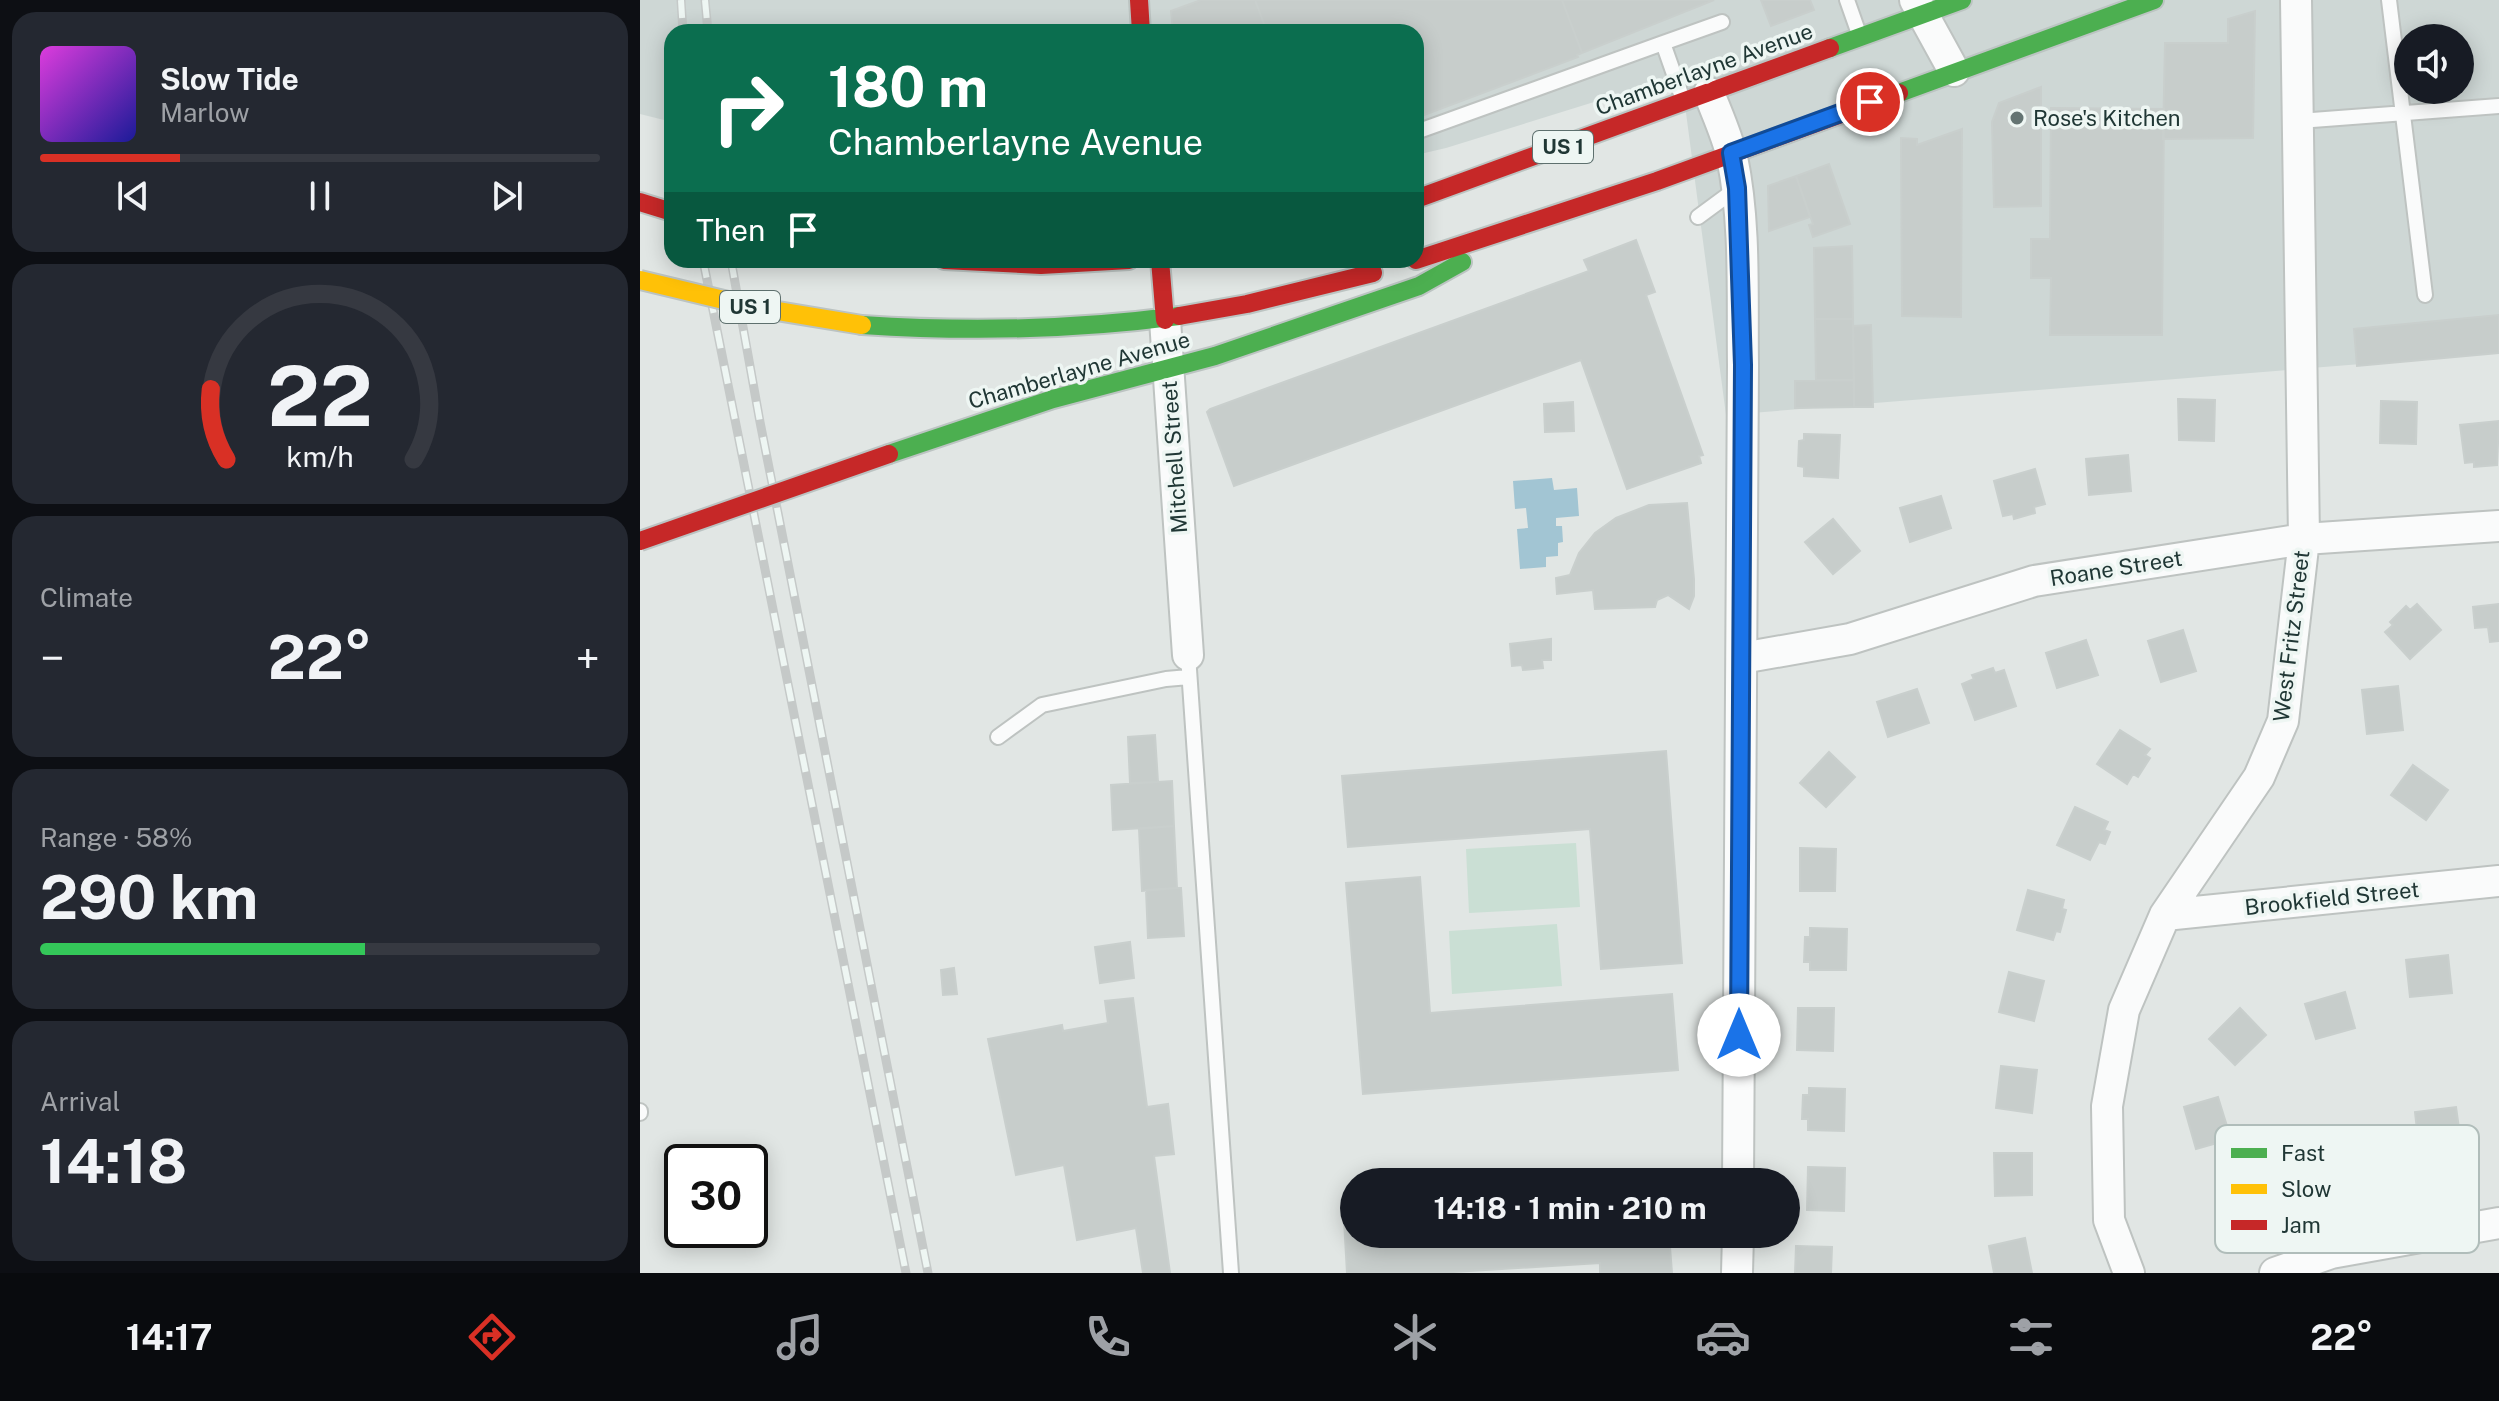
<!DOCTYPE html>
<html lang="en">
<head>
<meta charset="utf-8">
<style>
  :root { --surface:#171b24; --page:#242831; --text:#f1f3f6; --muted:#9ea1a6; --line:#363941; --accent:#d93025 }
  body { margin:0; font-family:"Public Sans",sans-serif; background:var(--page); color:var(--text); height:100vh; display:flex; flex-direction:column; font-size:30px; white-space:nowrap }
  * { box-sizing:border-box; margin:0 }
  p { font-size:26px; color:var(--muted) }
  .icon { flex:none; width:44px; height:44px; fill:none; stroke:currentColor; stroke-width:2; stroke-linecap:round; stroke-linejoin:round }
  .map { position:relative; flex:1; overflow:hidden }
  .sheet { display:flex; flex-direction:column; gap:12px; padding:12px; background:#0d0f14; width:640px }
  .sheet>* { flex:none }
  .guide { position:absolute; left:24px; top:24px; width:760px; height:244px; border-radius:24px; box-shadow:0 4px 20px #0003; background:#0b6e4f; color:#fff; overflow:hidden }
  .fabs { position:absolute; left:1754px; top:24px; display:grid; gap:16px }
  .fabs a { display:grid; place-items:center; width:80px; height:80px; border-radius:50%; background:var(--surface); box-shadow:0 4px 20px #0003; font-size:40px }
  .speed { position:absolute; left:24px; top:1144px; display:flex; gap:16px; font-size:40px; font-weight:700; text-align:center }
  .speed>* { display:grid; place-content:center; width:104px; height:104px; border-radius:50%; background:var(--surface); box-shadow:0 4px 20px #0003; line-height:1 }
  .speed .limit { border:4px solid #111; border-radius:12px; background:#fff; color:#111 }
  .pin { position:absolute; display:grid; place-items:center; width:68px; height:68px; color:#fff; margin:-34px; border:4px solid #fff; border-radius:50%; box-shadow:0 2px 8px #0007 }
  .me { position:absolute; width:88px; margin:-44px; rotate:0deg; stroke-linejoin:round; filter:drop-shadow(0 0 6px #0008) }
  .turn { display:flex; align-items:center; gap:28px; height:168px; padding:0 32px; font-size:36px }
  .turn .icon { width:104px; height:104px; stroke-width:2.5 }
  .turn b { display:block; font-size:56px; line-height:68px }
  .then { display:flex; align-items:center; height:76px; padding:0 32px; background:#0003; gap:16px; font-size:30px }
  .big { font-size:60px; font-weight:700; line-height:1.1 }
  .sheet .card { flex:1; display:flex; flex-direction:column; justify-content:center; gap:12px; min-width:0; padding:0 28px; border-radius:24px; background:var(--page) }
  .sheet .dial { align-items:center; gap:0 }
  .dial svg { height:208px; overflow:visible; fill:none; stroke:var(--line); stroke-width:7; stroke-linecap:round; text-anchor:middle }
  .dial text { fill:var(--text); stroke:none }
  .song { display:flex; align-items:center; gap:24px }
  .cover { width:96px; height:96px; border-radius:12px; background:linear-gradient(135deg,hsl(300 70% 55%),hsl(240 70% 35%)) }
  .played { height:8px; border-radius:4px; background:linear-gradient(90deg,var(--accent) 25%,var(--line) 25%) }
  .keys { display:flex; justify-content:space-around; direction:ltr }
  .heat { display:flex; justify-content:space-between; align-items:center; font-size:44px; direction:ltr }
  .charge { height:12px; border-radius:6px; background:linear-gradient(90deg,#34c759 58%,var(--line) 0) }
  .trip { position:absolute; left:700px; top:1168px; width:460px; height:80px; border-radius:40px; background:var(--surface); box-shadow:0 4px 20px #0003; font-weight:700; line-height:80px; text-align:center }
  .tab-bar { display:flex; height:128px; justify-content:space-around; align-items:center; background:#090b0e; color:var(--muted) }
  .tab-bar .icon { width:56px; height:56px }
  .tab-bar .selected { color:var(--accent) }
  .tab-bar b { font-size:36px; color:var(--text) }
  main { display:flex; flex:1; min-height:0 }
  .map>svg:first-child { display:block }
</style>
</head>
<body>
<main>
<section class="sheet">
<div class="card">
<div class="song"><i class="cover"></i><div><b>Slow Tide</b><p>Marlow</p></div></div>
<div class="played"></div>
<div class="keys"><svg class="icon" aria-label="previous" viewBox="0 0 24 24"><path d="M18 5L8 12l10 7zM5 5v14"/></svg><svg class="icon" aria-label="pause" viewBox="0 0 24 24"><path d="M8 5v14M16 5v14"/></svg><svg class="icon" aria-label="next" viewBox="0 0 24 24"><path d="M6 5l10 7-10 7zM19 5v14"/></svg></div>
</div>
<div class="card dial"><svg viewBox="0 0 100 80">
<path d="M14 69A42 42 0 1 1 86 69"/>
<path d="M14 69A42 42 0 0 1 8 42" stroke="#d93025"/>
<text x="50" y="56" font-size="32" font-weight="700">22</text>
<text x="50" y="72" font-size="11">km/h</text>
</svg></div>
<div class="card"><p>Climate</p>
<div class="heat"><a>−</a><b class="big">22°</b><a>+</a></div>
</div>
<div class="card"><p>Range · 58%</p><b class="big">290 km</b><div class="charge"></div></div>
<div class="card"><p>Arrival</p><b class="big">14:18</b></div>
</section>
<div class="map">
<svg width="1859" height="1273" viewBox="0 0 1859 1273">
  <rect width="100%" height="100%" fill="#e1e6e4"/>
  <path fill="#ced7d5" fill-rule="evenodd" d="M0 0H1859V353L1086 415 1041 75 806 148 776 155V32H32V122L0 114ZM1768 38H1820V90H1768Z"/>
  <path fill="#cadfd4" d="M936 843 940 907 829 913 826 849Z
    M917 924 922 986 812 994 809 931Z"/>
  <path fill="#a2c5d3" d="M912 478 914 490 937 488 939 516 916 518V526H922L923 542 918 543V556L906 557V567L880 569 877 529 888 528 886 508 875 509 873 481Z"/>
  <path fill="#c7cdcb" stroke="#c9cfcd" stroke-width="2" d="M561 0H615L627 32H533L531 11Z
    M615 0H922L942 53 937 55 938 57 776 118V32H627Z
    M922 0H1074L942 53Z
    M1121 0H1170L1174 10 1131 26Z
    M1615 11 1613 138 1523 139 1525 43H1588V19Z
    M1401 87V206L1354 207 1352 122 1359 103Z
    M1411 108 1524 109 1522 335H1410L1411 278H1391V239H1410Z
    M1322 129 1321 317 1262 316 1261 138 1277 139V145Z
    M1189 164 1210 224 1173 237 1169 225 1173 224 1156 176Z
    M1156 176 1170 217 1129 231 1128 186Z
    M996 240 1015 292 1006 295 1063 455 1059 456 1061 463 987 489 941 360 594 486 567 412 570 409 949 271 944 260Z
    M1212 246 1213 319H1175L1174 248Z
    M1859 315V353L1717 366 1714 329Z
    M1175 319H1213L1214 380H1176Z
    M1231 325 1233 407H1214L1213 326Z
    M1214 380V407L1155 408V381Z
    M1538 399 1575 400 1574 441 1539 440Z
    M1741 401 1777 402 1776 444 1740 443Z
    M933 402 934 431 905 432 904 404Z
    M1859 421 1857 465 1834 467V462L1825 463 1820 425Z
    M1164 434 1200 435 1198 478 1164 476V467L1158 466 1159 441 1164 440Z
    M1488 455 1491 491 1449 495 1446 459Z
    M1395 469 1405 504 1394 507 1395 513 1374 519 1373 514 1363 516 1354 481Z
    M1301 496 1311 528 1270 542 1260 508Z
    M1047 503 1054 579V596L1049 609 1028 595 1017 600 1015 607 955 609 953 590 917 594 916 578 930 575 939 553 955 533 976 518 1009 505Z
    M1193 519 1220 551 1193 574 1165 542Z
    M1777 604 1801 630 1770 659 1745 632 1753 625 1750 622 1766 606 1770 610Z
    M1859 604V641L1850 642 1848 627 1835 628 1833 607Z
    M1543 630 1556 671 1521 682 1508 641Z
    M911 639V660H902L903 668 883 670 882 665 872 666 870 644Z
    M1446 640 1458 675 1417 688 1406 653Z
    M1353 668 1355 673 1364 670 1376 706 1335 720 1322 684 1334 679 1332 675Z
    M1758 686 1763 730 1727 734 1722 690Z
    M1277 689 1289 723 1248 737 1237 702Z
    M1480 730 1510 749 1505 755 1510 758 1498 777 1493 774 1487 784 1457 764Z
    M515 735 518 782 490 783 488 737Z
    M1026 751 1042 963 961 969 950 829 708 847 702 776Z
    M1189 752 1215 777 1186 807 1160 783Z
    M1773 765 1808 790 1786 820 1751 795Z
    M532 781 534 826 473 830 471 785Z
    M1435 807 1468 822 1464 830 1470 832 1465 844 1459 842 1450 860 1417 845Z
    M534 826 537 888 502 891 499 829Z
    M1160 848 1196 849 1195 891H1160Z
    M780 877 790 1013 1032 994 1038 1070 723 1094 706 883Z
    M537 888H541L544 936 508 938 506 890Z
    M1388 890 1424 900 1422 909 1426 910 1420 932 1416 931 1413 940 1377 930Z
    M1170 928 1207 929 1206 970H1170V962H1164L1165 937H1170Z
    M490 942 494 978 460 983 455 947Z
    M1808 955 1812 993 1770 997 1766 960Z
    M314 968 317 994 303 995 301 970Z
    M1369 972 1404 981 1394 1021 1359 1012Z
    M1705 992 1715 1028 1676 1039 1665 1004Z
    M493 998 507 1107 528 1104 534 1154 514 1156 530 1273H503L496 1228 437 1240 424 1165 376 1175 348 1039 422 1025 423 1031 468 1023 465 1001Z
    M1158 1008H1194L1193 1051 1157 1050Z
    M1600 1008 1626 1035 1595 1065 1569 1039Z
    M1361 1066 1397 1070 1392 1113 1356 1108Z
    M1169 1088 1205 1089 1204 1131 1168 1130V1119H1162L1163 1095H1169Z
    M1578 1097 1591 1139 1556 1149 1544 1107Z
    M1816 1107 1821 1143 1779 1148 1775 1112Z
    M1354 1153H1392V1195L1355 1196Z
    M1168 1167 1205 1168 1204 1211 1167 1210Z
    M714 1201V1234H1029L1032 1273H960V1263L797 1273H707L703 1202Z
    M1385 1238 1392 1273H1354L1349 1246Z
    M1156 1246 1192 1247 1191 1273H1155Z"/>
  <g fill="none" stroke-linecap="round" stroke-linejoin="round">
    <defs>
      <path id="lane" d="M1207 0 1219 34
        M1749 0 1785 295
        M1023 43 1082 22
        M1659 121 1859 106
        M776 132 1023 43 1042 97
        M1058 217 1096 189
        M548 655 591 1273
        M358 737 402 705 526 679 549 677
        M0 1111V1113"/>
      <path id="street" d="M1275 0 1314 71
        M1069 93C1077 114 1087 135 1092 157 1106 224 1102 297 1103 365L1098 1182
        M525 320 548 655
        M1102 658 1210 639 1394 581 1664 539 1859 526
        M1525 915 1859 881
        M1097 1273 1098 1234
        M1489 1273 1469 1220 1467 1106 1484 1010 1525 915 1619 777 1643 721 1664 539 1656 0
        M1635 1273 1691 1253 1859 1223"/>
      <path id="fast" d="M1190 48 1322 0
        M1259 93 1514 0
        M222 325C329 332 433 330 539 316
        M249 454 413 399 575 356 779 286 822 262"/>
      <path id="jam" d="M499 0 501 32
        M776 199 1190 48
        M0 202 32 212
        M304 260 401 265 489 260
        M520 260 525 320
        M776 260 1017 181 1259 93
        M539 316 607 304 733 273"/>
    </defs>
    <use href="#lane" stroke="#bec3c1" stroke-width="18"/>
    <use href="#street" stroke="#bec3c1" stroke-width="34"/>
    <use href="#fast" stroke="#bcc4c2" stroke-width="22"/>
    <use href="#jam" stroke="#bcc4c2" stroke-width="22"/>
    <use href="#lane" stroke="#fafbfb" stroke-width="14"/>
    <use href="#street" stroke="#fafbfb" stroke-width="30"/>
    <use href="#fast" stroke="#4caf50" stroke-width="18"/>
    <use href="#jam" stroke="#c62828" stroke-width="18"/>
    <defs>
      <path id="rail" d="M41 0 43 32
        M65 0 68 32
        M63 260 266 1273
        M91 260 120 422 288 1273"/>
    </defs>
    <use href="#rail" stroke="#c5c9c8" stroke-width="9"/>
    <use href="#rail" stroke="#eef6f3" stroke-width="6" stroke-dasharray="18" stroke-linecap="butt"/>
    <defs>
      <path id="slow-bridge" d="M0 280 113 307 222 325"/>
      <path id="jam-bridge" d="M0 541 249 454"/>
    </defs>
    <use href="#slow-bridge" stroke="#bbc3c2" stroke-width="22" stroke-linecap="butt"/>
    <use href="#jam-bridge" stroke="#bbc3c2" stroke-width="22" stroke-linecap="butt"/>
    <use href="#slow-bridge" stroke="#ffc107" stroke-width="18"/>
    <use href="#jam-bridge" stroke="#c62828" stroke-width="18"/>
  </g>
  <g fill="none" stroke-linecap="round" stroke-linejoin="round">
    <defs>
      <path id="route" d="M1099 1035 1103 365 1097 188 1091 153 1230 102"/>
    </defs>
    <use href="#route" stroke="#114b97" stroke-width="20"/>
    <use href="#route" stroke="#1a73e8" stroke-width="14"/>
  </g>
  <circle fill="#647472" stroke="#eef6f3" stroke-width="3" cx="1377" cy="118" r="8"/>
  <g text-anchor="middle" dominant-baseline="central" stroke-width="7" stroke-linejoin="round" paint-order="stroke">
    <g fill="#eef6f3" stroke="#5e706e" stroke-width="2">
      <rect x="893" y="131" width="60" height="32" rx="6"/>
      <rect x="80" y="291" width="60" height="32" rx="6"/>
    </g>
    <g font-size="20" font-weight="bold" fill="#203735">
      <text x="923" y="147">US 1</text>
      <text x="110" y="307">US 1</text>
    </g>
    <g font-size="22" fill="#203735" stroke="#eef6f3">
      <text transform="translate(1064 69) rotate(-20)">Chamberlayne Avenue</text>
      <text transform="translate(439 370) rotate(-16)">Chamberlayne Avenue</text>
      <text transform="translate(534 457) rotate(-94)">Mitchell Street</text>
      <text transform="translate(1476 568) rotate(-9)">Roane Street</text>
      <text transform="translate(1651 636) rotate(-83)">West Fritz Street</text>
      <text transform="translate(1692 898) rotate(-6)">Brookfield Street</text>
    </g>
    <g font-size="22" fill="#203735" stroke="#eef6f3" text-anchor="start">
      <text x="1393" y="118">Rose's Kitchen</text>
    </g>
  </g>
  <rect x="1575" y="1125" width="264" height="128" rx="12" fill="#eef6f3" stroke="#b0bdba" stroke-width="2"/>
  <rect x="1591" y="1148" width="36" height="10" fill="#4caf50"/>
  <rect x="1591" y="1184" width="36" height="10" fill="#ffc107"/>
  <rect x="1591" y="1220" width="36" height="10" fill="#c62828"/>
  <g font-size="22" fill="#203735">
    <text x="1641" y="1161">Fast</text>
    <text x="1641" y="1197">Slow</text>
    <text x="1641" y="1233">Jam</text>
  </g>
</svg>
<div class="fabs">
<a><svg class="icon" aria-label="sound" viewBox="0 0 24 24"><path d="M4 9h4l5-4v14l-5-4H4zM17 9q2 3 0 6"/></svg></a>
</div>
<div class="speed"><div class="limit">30</div></div>
<div class="pin" style="left:1230px;top:102px;background:#d93025"><svg class="icon" aria-label="arrive" viewBox="0 0 24 24"><path d="M6 21V4h12l-3 4 3 4H6"/></svg></div>
<svg class="me" style="left:1099px;top:1035px" viewBox="-20 -20 40 40"><circle r="19" fill="#fff"/><path d="M0-13L10 11 0 6-10 11z" fill="#1a73e8"/></svg>
<div class="trip">14:18 · 1 min · 210 m</div>
<div class="guide">
<div class="turn"><svg class="icon" aria-label="right" viewBox="0 0 24 24"><path d="M7 20v-9h11M14 6l5 5-5 5"/></svg><div><b>180 m</b>Chamberlayne Avenue</div></div>
<div class="then">Then<svg class="icon" aria-label="arrive" viewBox="0 0 24 24"><path d="M6 21V4h12l-3 4 3 4H6"/></svg></div>
</div>
</div>
</main>
<nav class="tab-bar">
<b>14:17</b>
<svg class="icon selected" aria-label="directions" viewBox="0 0 24 24"><path d="M12 3l9 9-9 9-9-9zM9 14v-3h6M13 9l2 2-2 2"/></svg>
<svg class="icon" aria-label="music" viewBox="0 0 24 24"><path d="M9 18V5l10-2v13"/><circle cx="6" cy="18" r="3"/><circle cx="16" cy="16" r="3"/></svg>
<svg class="icon" aria-label="phone" viewBox="0 0 24 24"><path d="M5 4h4l2 5-3 2q2 4 5 5l2-3 5 2v4C11 20 4 13 5 4z"/></svg>
<svg class="icon" aria-label="climate" viewBox="0 0 24 24"><path d="M12 3v18M4 7l16 10M4 17L20 7"/></svg>
<svg class="icon" aria-label="car" viewBox="0 0 24 24"><path d="M5 17H2v-5l4-1 3-4h7l3 4 3 1v5h-3M9 17h6M6 11h13"/><circle cx="7" cy="17" r="2"/><circle cx="17" cy="17" r="2"/></svg>
<svg class="icon" aria-label="filters" viewBox="0 0 24 24"><path d="M4 7h16M4 17h16"/><circle cx="9" cy="7" r="2"/><circle cx="15" cy="17" r="2"/></svg>
<b>22°</b>
</nav>
</body>
</html>
